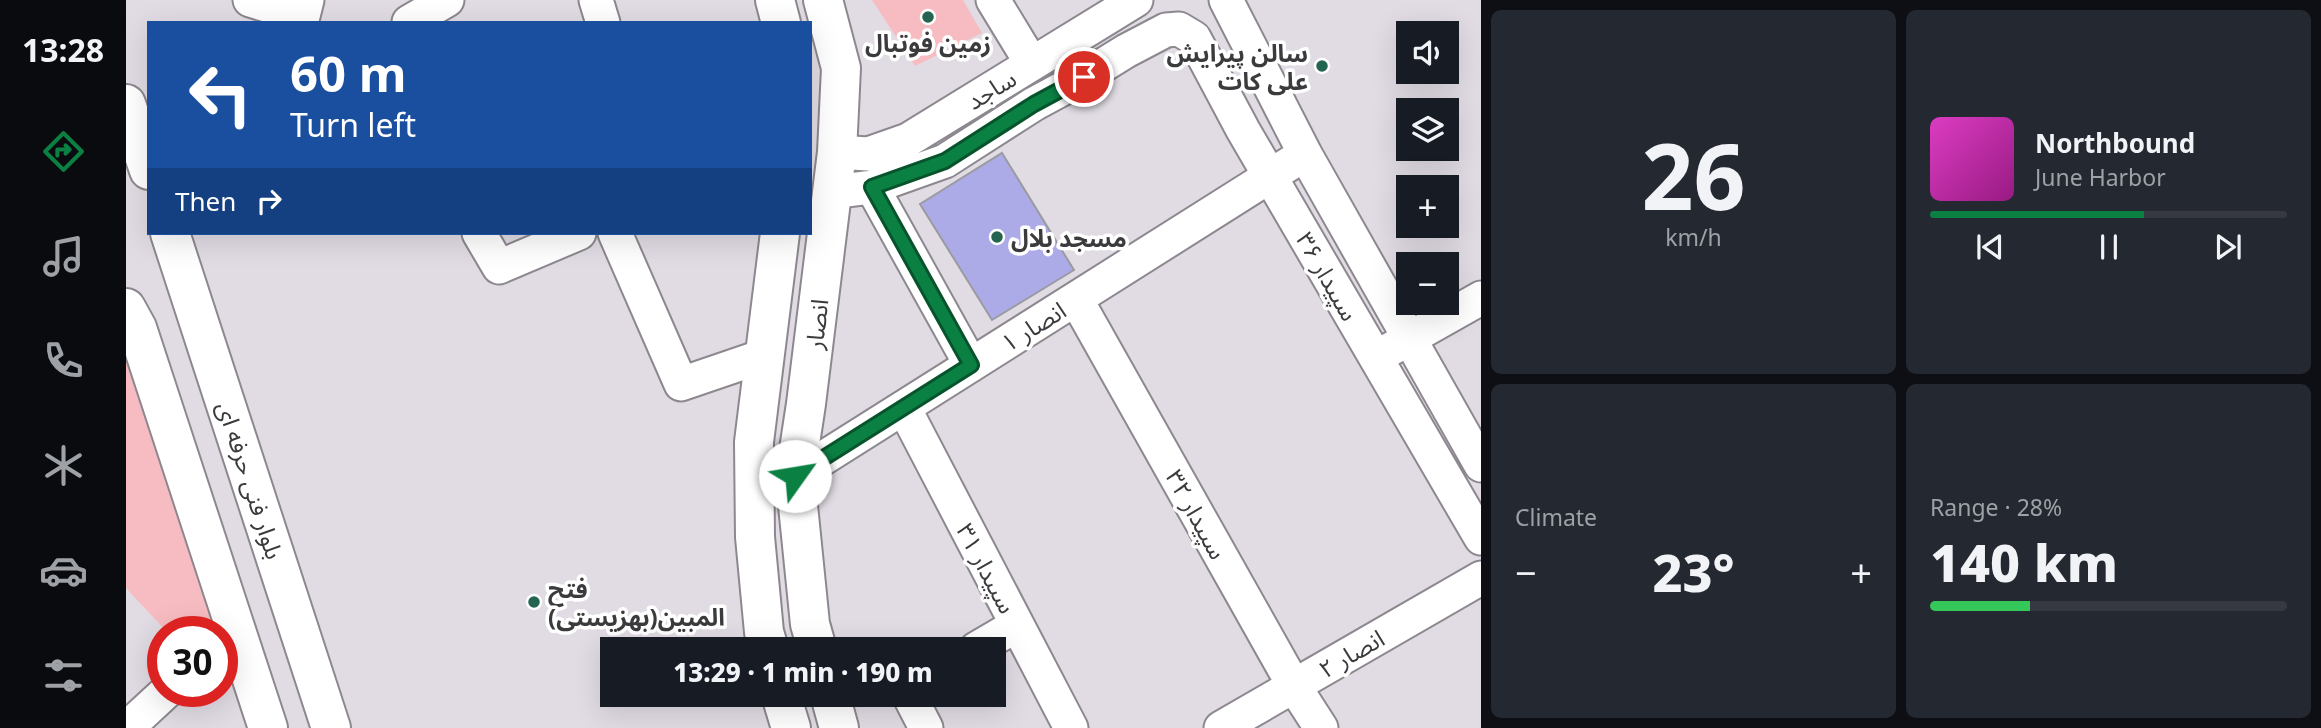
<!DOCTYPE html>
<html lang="en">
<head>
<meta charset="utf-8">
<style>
  :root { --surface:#171b24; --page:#242831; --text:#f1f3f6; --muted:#9ea1a6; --line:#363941; --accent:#0b8043 }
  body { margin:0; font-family:"Noto Sans","Noto Sans Arabic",sans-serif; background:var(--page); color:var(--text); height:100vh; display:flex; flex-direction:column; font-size:26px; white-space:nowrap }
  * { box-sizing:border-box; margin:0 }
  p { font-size:23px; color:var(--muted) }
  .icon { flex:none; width:38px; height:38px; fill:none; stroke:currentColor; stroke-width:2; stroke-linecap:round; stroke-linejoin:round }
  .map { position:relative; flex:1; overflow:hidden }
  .panel { display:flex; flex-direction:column; gap:10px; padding:10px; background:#0d0f14; width:840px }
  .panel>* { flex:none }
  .top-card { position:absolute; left:21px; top:21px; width:665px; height:214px; border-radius:0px; box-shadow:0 7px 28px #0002; background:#1a4fa0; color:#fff; overflow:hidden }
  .controls { position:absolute; left:1270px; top:21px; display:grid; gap:14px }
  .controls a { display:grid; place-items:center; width:63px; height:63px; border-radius:0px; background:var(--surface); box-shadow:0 7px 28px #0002; font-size:35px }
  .speed { position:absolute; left:21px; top:616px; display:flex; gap:14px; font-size:35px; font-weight:700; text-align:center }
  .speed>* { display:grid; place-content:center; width:91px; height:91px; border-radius:50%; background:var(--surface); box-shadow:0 7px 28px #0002; line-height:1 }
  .speed .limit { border:10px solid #d22; background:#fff; color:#111 }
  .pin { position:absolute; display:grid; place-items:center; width:60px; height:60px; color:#fff; margin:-30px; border:4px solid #fff; border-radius:50%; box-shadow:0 2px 7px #0007 }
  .me { position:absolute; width:77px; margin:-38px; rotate:58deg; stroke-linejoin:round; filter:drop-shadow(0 0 5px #0008) }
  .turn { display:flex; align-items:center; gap:24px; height:147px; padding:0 28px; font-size:32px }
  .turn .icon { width:91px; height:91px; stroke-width:2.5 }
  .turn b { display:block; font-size:49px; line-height:60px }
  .then { display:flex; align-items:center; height:66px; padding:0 28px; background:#0003; gap:14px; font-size:26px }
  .big { font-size:52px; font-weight:800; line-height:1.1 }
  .panel .widget { flex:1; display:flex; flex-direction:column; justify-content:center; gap:10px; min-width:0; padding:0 24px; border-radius:10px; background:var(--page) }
  .panel .dial { align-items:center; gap:0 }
  .dial b { font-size:91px; line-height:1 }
  .song { display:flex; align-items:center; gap:21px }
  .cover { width:84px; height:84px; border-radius:10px; background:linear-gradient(135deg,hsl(310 70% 55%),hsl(310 70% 35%)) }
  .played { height:7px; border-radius:4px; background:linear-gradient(90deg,var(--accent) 60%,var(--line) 60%) }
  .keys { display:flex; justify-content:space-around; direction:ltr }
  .heat { display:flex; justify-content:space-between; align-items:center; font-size:38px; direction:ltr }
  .charge { height:10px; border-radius:5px; background:linear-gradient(90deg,#34c759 28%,var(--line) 0) }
  .panel .tiles { flex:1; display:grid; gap:10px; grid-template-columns:repeat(2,1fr) }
  .trip { position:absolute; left:474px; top:637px; width:406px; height:70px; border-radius:0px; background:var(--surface); box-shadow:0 7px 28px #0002; font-weight:800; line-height:70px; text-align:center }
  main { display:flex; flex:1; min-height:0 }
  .menu { display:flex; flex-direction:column; width:126px; justify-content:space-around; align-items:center; background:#090b0e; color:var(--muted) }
  .menu .icon { width:49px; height:49px }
  .menu .current { color:var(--accent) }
  .menu b { font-size:32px; color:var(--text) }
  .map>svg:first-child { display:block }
</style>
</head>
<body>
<main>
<nav class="menu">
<b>13:28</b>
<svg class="icon current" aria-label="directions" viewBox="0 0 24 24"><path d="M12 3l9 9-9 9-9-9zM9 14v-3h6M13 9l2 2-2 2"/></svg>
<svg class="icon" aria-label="music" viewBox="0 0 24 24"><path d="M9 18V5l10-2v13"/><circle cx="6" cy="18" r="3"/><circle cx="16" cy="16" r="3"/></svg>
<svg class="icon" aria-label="phone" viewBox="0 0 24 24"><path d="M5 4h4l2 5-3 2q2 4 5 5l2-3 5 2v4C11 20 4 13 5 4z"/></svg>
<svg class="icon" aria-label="climate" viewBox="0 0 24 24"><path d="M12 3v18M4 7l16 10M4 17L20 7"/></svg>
<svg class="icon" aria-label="car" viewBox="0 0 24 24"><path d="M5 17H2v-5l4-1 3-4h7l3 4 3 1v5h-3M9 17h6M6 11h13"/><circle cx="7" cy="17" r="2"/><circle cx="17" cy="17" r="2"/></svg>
<svg class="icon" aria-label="filters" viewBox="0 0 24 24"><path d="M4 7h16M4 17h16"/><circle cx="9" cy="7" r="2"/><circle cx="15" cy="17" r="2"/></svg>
</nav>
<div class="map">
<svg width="1355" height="728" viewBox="0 0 1355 728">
  <rect width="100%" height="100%" fill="#e1dce4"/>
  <path fill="#f7bcc1" d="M746 0H837L856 33 789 66Z
    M0 357 93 613 64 632H41L0 588Z"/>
  <path fill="#adabe7" stroke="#9a9aa1" stroke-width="2" d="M876 153 948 270 866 320 794 204Z"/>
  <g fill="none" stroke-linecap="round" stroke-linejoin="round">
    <defs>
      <path id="minor" d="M124 0 177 16 181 0
        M470 0 477 23
        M867 0 906 64
        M1100 0 1179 154 1355 465
        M283 22 321 0
        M711 152 742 154 782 140 1010 0
        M746 187 845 365
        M706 192 746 187 819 161 908 104 958 77 1000 51 1040 30 1053 29 1068 38 1117 130 1355 538
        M353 233 373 267 453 233
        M489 233 555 384 640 355
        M950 299 1168 686 1195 728
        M1263 350 1355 298
        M778 408 945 728
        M669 476 1179 154
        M850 649 891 625
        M783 695 800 728
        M1 728 41 691
        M1095 728 1355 578"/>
      <path id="major" d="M649 0 655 23
        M0 104 23 170
        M44 233 205 728
        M0 308 11 328 142 728
        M643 649 638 632 629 537 628 442 654 233
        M691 649 684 624 669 476 680 404 711 152 715 68 697 0
        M655 695 665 728
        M704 695 713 728"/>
    </defs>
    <use href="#minor" stroke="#8d888f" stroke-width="37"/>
    <use href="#major" stroke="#8d888f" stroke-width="42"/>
    <use href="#minor" stroke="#fff" stroke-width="33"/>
    <use href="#major" stroke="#fff" stroke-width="38"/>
  </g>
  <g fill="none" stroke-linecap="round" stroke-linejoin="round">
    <defs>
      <path id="route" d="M669 476 845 365 746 187 819 161 908 104 958 77"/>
    </defs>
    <use href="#route" stroke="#07532c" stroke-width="18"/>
    <use href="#route" stroke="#0b8043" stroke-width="12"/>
  </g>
  <g fill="#256450" stroke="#fff" stroke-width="2.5">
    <circle cx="802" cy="17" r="7"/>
    <circle cx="1196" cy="66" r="7"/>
    <circle cx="871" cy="237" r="7"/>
    <circle cx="408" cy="602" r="7"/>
  </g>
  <g text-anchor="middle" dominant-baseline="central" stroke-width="7" stroke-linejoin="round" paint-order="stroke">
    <g font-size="24" font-weight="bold" fill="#3b3a3c" stroke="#fff" text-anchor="start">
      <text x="802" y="42" text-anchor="middle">زمین فوتبال</text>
      <text x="1182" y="52" text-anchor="end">سالن پیرایش<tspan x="1182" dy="28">علی کات</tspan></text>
      <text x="885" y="237">مسجد بلال</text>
      <text x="422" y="588">فتح<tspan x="422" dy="28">المبین(بهزیستی)</tspan></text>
    </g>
    <g font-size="24" fill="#3b3a3c" stroke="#fff">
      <text transform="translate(865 89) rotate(-31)">ساجد</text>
      <text transform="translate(1202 276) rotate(60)">سپیدار ۳۶</text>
      <text transform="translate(690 324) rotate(-83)">انصار</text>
      <text transform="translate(907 326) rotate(-32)">انصار ۱</text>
      <text transform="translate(125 480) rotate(72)">بلوار فنی حرفه ای</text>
      <text transform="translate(1071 514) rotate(61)">سپیدار ۳۲</text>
      <text transform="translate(861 568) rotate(62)">سپیدار ۳۱</text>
      <text transform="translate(1225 653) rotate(-30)">انصار ۲</text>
    </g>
  </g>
</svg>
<div class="controls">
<a><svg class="icon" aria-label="sound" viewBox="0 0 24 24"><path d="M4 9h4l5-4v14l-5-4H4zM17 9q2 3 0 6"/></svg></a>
<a><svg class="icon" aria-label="layers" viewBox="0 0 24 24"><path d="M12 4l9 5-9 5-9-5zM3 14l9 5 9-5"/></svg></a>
<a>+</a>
<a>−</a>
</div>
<div class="speed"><div class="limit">30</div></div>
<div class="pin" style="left:958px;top:77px;background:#d93025"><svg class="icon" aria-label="arrive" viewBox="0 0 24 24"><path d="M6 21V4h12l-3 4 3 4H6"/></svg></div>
<svg class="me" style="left:669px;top:476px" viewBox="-20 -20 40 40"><circle r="19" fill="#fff"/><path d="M0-13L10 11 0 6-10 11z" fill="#0b8043"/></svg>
<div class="trip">13:29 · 1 min · 190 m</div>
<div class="top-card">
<div class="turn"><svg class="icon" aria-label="left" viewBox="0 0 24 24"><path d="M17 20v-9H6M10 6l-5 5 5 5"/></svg><div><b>60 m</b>Turn left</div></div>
<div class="then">Then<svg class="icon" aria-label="right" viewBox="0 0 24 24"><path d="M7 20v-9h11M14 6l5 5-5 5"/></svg></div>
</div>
</div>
<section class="panel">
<div class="tiles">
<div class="widget dial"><b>26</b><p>km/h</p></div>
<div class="widget">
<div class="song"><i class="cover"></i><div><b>Northbound</b><p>June Harbor</p></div></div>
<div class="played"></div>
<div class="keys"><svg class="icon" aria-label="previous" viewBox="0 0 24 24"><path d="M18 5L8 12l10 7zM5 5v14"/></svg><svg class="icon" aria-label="pause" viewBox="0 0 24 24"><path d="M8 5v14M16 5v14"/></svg><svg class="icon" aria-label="next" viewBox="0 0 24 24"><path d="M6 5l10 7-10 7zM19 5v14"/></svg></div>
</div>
<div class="widget"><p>Climate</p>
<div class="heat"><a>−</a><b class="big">23°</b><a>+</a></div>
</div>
<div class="widget"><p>Range · 28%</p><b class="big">140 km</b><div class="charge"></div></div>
</div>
</section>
</main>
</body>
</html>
